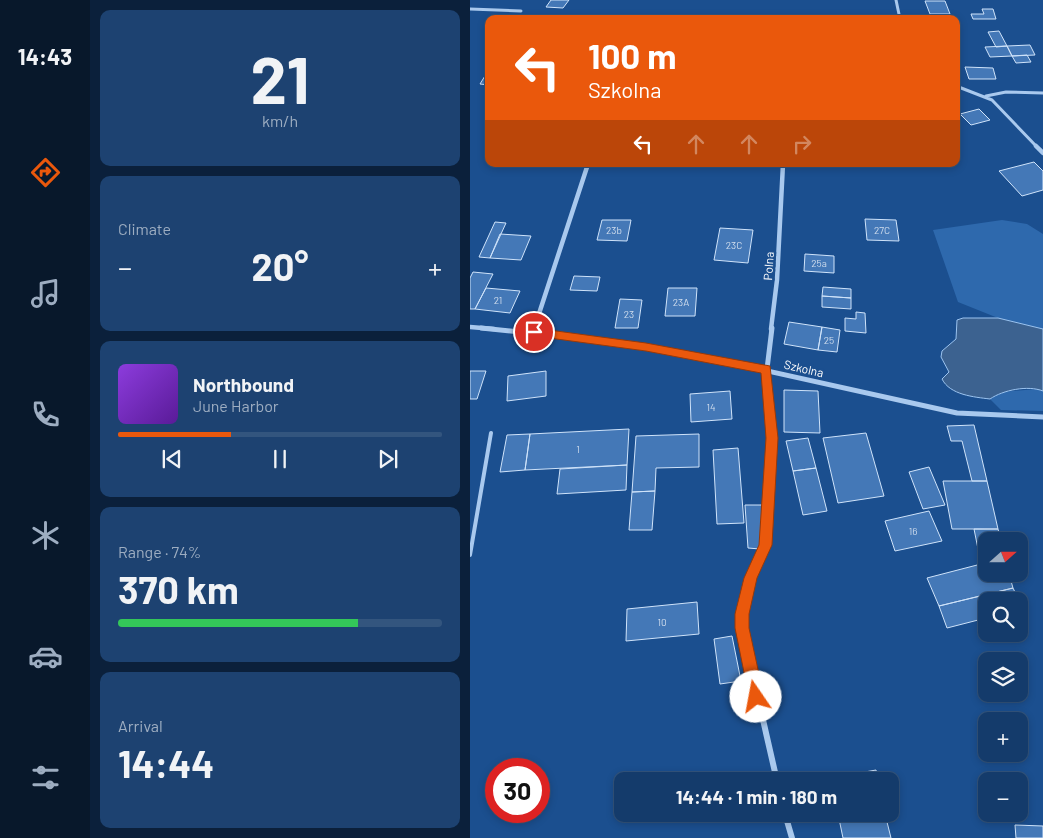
<!DOCTYPE html>
<html lang="en">
<head>
<meta charset="utf-8">
<style>
  :root { --surface:#143b6b; --page:#1d4271; --text:#f1f3f6; --muted:#9dadc1; --line:#33557e; --accent:#ea580c }
  body { margin:0; font-family:Barlow,sans-serif; background:var(--page); color:var(--text); height:100vh; display:flex; flex-direction:column; font-size:19px; white-space:nowrap }
  * { box-sizing:border-box; margin:0 }
  p { font-size:16px; color:var(--muted) }
  .icon { flex:none; width:28px; height:28px; fill:none; stroke:currentColor; stroke-width:2; stroke-linecap:round; stroke-linejoin:round }
  .map { position:relative; flex:1; overflow:hidden }
  .sheet { display:flex; flex-direction:column; gap:10px; padding:10px; background:#0b203b; width:380px }
  .sheet>* { flex:none }
  .banner { position:absolute; left:15px; top:15px; width:475px; height:152px; border-radius:10px; box-shadow:0 2px 8px #0003,0 0 0 1px var(--line); background:#ea580c; color:#fff; overflow:hidden }
  .needle { width:32px; rotate:69deg }
  .fabs { position:absolute; left:508px; top:532px; display:grid; gap:10px }
  .fabs a { display:grid; place-items:center; width:50px; height:50px; border-radius:10px; background:var(--surface); box-shadow:0 2px 8px #0003,0 0 0 1px var(--line); font-size:25px }
  .speed { position:absolute; left:15px; top:758px; display:flex; gap:10px; font-size:25px; font-weight:700; text-align:center }
  .speed>* { display:grid; place-content:center; width:65px; height:65px; border-radius:50%; background:var(--surface); box-shadow:0 2px 8px #0003,0 0 0 1px var(--line); line-height:1 }
  .speed .limit { border:8px solid #d22; background:#fff; color:#111 }
  .pin { position:absolute; display:grid; place-items:center; width:42px; height:42px; color:#fff; margin:-21px; border:2px solid #fff; border-radius:50%; box-shadow:0 1px 5px #0007 }
  .me { position:absolute; width:55px; margin:-28px; rotate:348deg; stroke-linejoin:round; filter:drop-shadow(0 0 4px #0008) }
  .turn { display:flex; align-items:center; gap:18px; height:105px; padding:0 20px; font-size:22px }
  .turn .icon { width:65px; height:65px; stroke-width:2.5 }
  .turn b { display:block; font-size:35px; line-height:42px }
  .lanes { display:flex; align-items:center; height:48px; padding:0 20px; background:#0003; justify-content:center; gap:25px; direction:ltr }
  .lanes .off { opacity:.35 }
  .big { font-size:38px; font-weight:700; line-height:1.1 }
  .sheet .tile { flex:1; display:flex; flex-direction:column; justify-content:center; gap:8px; min-width:0; padding:0 18px; border-radius:10px; background:var(--page) }
  .sheet .dial { align-items:center; gap:0 }
  .dial b { font-size:65px; line-height:1 }
  .song { display:flex; align-items:center; gap:15px }
  .cover { width:60px; height:60px; border-radius:8px; background:linear-gradient(135deg,hsl(270 70% 55%),hsl(270 70% 35%)) }
  .played { height:5px; border-radius:2px; background:linear-gradient(90deg,var(--accent) 35%,var(--line) 35%) }
  .keys { display:flex; justify-content:space-around; direction:ltr }
  .heat { display:flex; justify-content:space-between; align-items:center; font-size:28px; direction:ltr }
  .charge { height:8px; border-radius:4px; background:linear-gradient(90deg,#34c759 74%,var(--line) 0) }
  .trip { position:absolute; left:144px; top:772px; width:285px; height:50px; border-radius:10px; background:var(--surface); box-shadow:0 2px 8px #0003,0 0 0 1px var(--line); font-weight:700; line-height:50px; text-align:center }
  main { display:flex; flex:1; min-height:0 }
  .dock { display:flex; flex-direction:column; width:90px; justify-content:space-around; align-items:center; background:#08182b; color:var(--muted) }
  .dock .icon { width:35px; height:35px }
  .dock .current { color:var(--accent) }
  .dock b { font-size:22px; color:var(--text) }
  .map>svg:first-child { display:block }
</style>
</head>
<body>
<main>
<nav class="dock">
<b>14:43</b>
<svg class="icon current" aria-label="directions" viewBox="0 0 24 24"><path d="M12 3l9 9-9 9-9-9zM9 14v-3h6M13 9l2 2-2 2"/></svg>
<svg class="icon" aria-label="music" viewBox="0 0 24 24"><path d="M9 18V5l10-2v13"/><circle cx="6" cy="18" r="3"/><circle cx="16" cy="16" r="3"/></svg>
<svg class="icon" aria-label="phone" viewBox="0 0 24 24"><path d="M5 4h4l2 5-3 2q2 4 5 5l2-3 5 2v4C11 20 4 13 5 4z"/></svg>
<svg class="icon" aria-label="climate" viewBox="0 0 24 24"><path d="M12 3v18M4 7l16 10M4 17L20 7"/></svg>
<svg class="icon" aria-label="car" viewBox="0 0 24 24"><path d="M5 17H2v-5l4-1 3-4h7l3 4 3 1v5h-3M9 17h6M6 11h13"/><circle cx="7" cy="17" r="2"/><circle cx="17" cy="17" r="2"/></svg>
<svg class="icon" aria-label="filters" viewBox="0 0 24 24"><path d="M4 7h16M4 17h16"/><circle cx="9" cy="7" r="2"/><circle cx="15" cy="17" r="2"/></svg>
</nav>
<section class="sheet">
<div class="tile dial"><b>21</b><p>km/h</p></div>
<div class="tile"><p>Climate</p>
<div class="heat"><a>−</a><b class="big">20°</b><a>+</a></div>
</div>
<div class="tile">
<div class="song"><i class="cover"></i><div><b>Northbound</b><p>June Harbor</p></div></div>
<div class="played"></div>
<div class="keys"><svg class="icon" aria-label="previous" viewBox="0 0 24 24"><path d="M18 5L8 12l10 7zM5 5v14"/></svg><svg class="icon" aria-label="pause" viewBox="0 0 24 24"><path d="M8 5v14M16 5v14"/></svg><svg class="icon" aria-label="next" viewBox="0 0 24 24"><path d="M6 5l10 7-10 7zM19 5v14"/></svg></div>
</div>
<div class="tile"><p>Range · 74%</p><b class="big">370 km</b><div class="charge"></div></div>
<div class="tile"><p>Arrival</p><b class="big">14:44</b></div>
</section>
<div class="map">
<svg width="573" height="838" viewBox="0 0 573 838">
  <rect width="100%" height="100%" fill="#1b4f8f"/>
  <path fill="#2e69ad" d="M532 220 557 224 573 234V329L528 318 488 302 463 230Z
    M567 389 573 391V411L531 410 520 399 530 392Z"/>
  <path fill="#3c6290" stroke="#9cc4f0" d="M493 318H528L573 329V391C558 385 533 390 520 399 504 397 480 395 472 379L479 372 471 357 472 351 486 339 487 320Z"/>
  <path fill="#4478b7" stroke="#cfe3fa" d="M81 0H99L93 8 76 7Z
    M455 1H475L480 14H460Z
    M512 9H523L526 19H503L501 14H514Z
    M529 31 537 46 526 47 518 32Z
    M560 45 565 55 542 56 537 46Z
    M537 46 542 56 520 57 515 47Z
    M557 55 561 62 546 63 542 56Z
    M495 67 523 68 526 79H499Z
    M18 71 19 85 10 84Z
    M509 109 520 120 501 125 490 114Z
    M564 162 573 171V190L552 196 529 171Z
    M395 219 426 220 429 241 397 240Z
    M132 220H161L157 241 127 240Z
    M25 222 36 223 20 258 9 257Z
    M250 228 283 230 278 263 244 260Z
    M30 234 61 236 51 260 20 258Z
    M335 254 364 256V273L334 271Z
    M3 272 23 274 5 309H0V278Z
    M104 276 130 277 127 291 100 290Z
    M353 287 381 289V298L352 296Z
    M16 288 50 291 40 313 5 309Z
    M198 288H227L225 316H195Z
    M352 296 381 298V309L352 307Z
    M150 299 172 300 168 328H145Z
    M386 312 395 313 396 333 375 331V318L386 319Z
    M319 322 352 327 348 350 314 344Z
    M352 327 370 330 367 352 348 350Z
    M0 371H16L7 399H0Z
    M76 371V396L37 401 38 376Z
    M314 390 348 391 350 433 314 432Z
    M260 391 262 419 221 422 220 394Z
    M504 425 517 481H502L492 441H481L477 426Z
    M159 429 157 465 55 470 60 434Z
    M396 433 414 496 368 503 353 438Z
    M60 434 55 470 30 472 37 435Z
    M229 434V467L186 468 185 491 162 492 166 436Z
    M338 438 346 468 323 471 316 441Z
    M268 448 274 523 247 524 243 450Z
    M157 465 156 490 87 494 90 469Z
    M459 467 475 505 453 509 439 472Z
    M346 468 357 511 333 515 323 471Z
    M473 481H517L528 529H482Z
    M185 491 182 530H159L162 492Z
    M275 505H294L290 549 278 548Z
    M459 511 472 541 425 551 415 521Z
    M504 529H528L531 541H516V564H511Z
    M511 564H516V574H539L543 588 469 606 457 578Z
    M543 588 553 609 549 610V601H516V618L477 628 469 606Z
    M227 602 229 634 156 641 157 609Z
    M262 636 271 681 250 684 244 639Z
    M406 770 408 781H361V778Z
    M368 814H415L421 838H373Z
    M545 825 573 826V838H546Z"/>
  <g fill="none" stroke-linecap="round" stroke-linejoin="round">
    <path stroke="#a9c9ee" stroke-width="4" d="M0 555 21 433"/>
    <path stroke="#a9c9ee" stroke-width="3" d="M426 0 430 19
      M0 9 51 11
      M486 86 522 100 567 147
      M516 96 536 92 573 93"/>
    <path stroke="#a9c9ee" stroke-width="4.5" d="M566 146 573 153
      M0 327 24 329
      M64 329 118 164
      M301 329 307 280 313 164"/>
    <path stroke="#a9c9ee" stroke-width="5" d="M11 328 118 339 239 358 487 413 573 417
      M63 332 64 328
      M290 556 295 545 302 438 297 369 302 328"/>
    <path stroke="#a9c9ee" stroke-width="6" d="M291 555 274 601 272 628 307 781
      M315 814 322 838"/>
  </g>
  <path fill="#ea580c" stroke="#983908" d="M64 328 176 343 300 366 308 438 302 545 287 578 279 614V628L294 697 292 702 286 704 281 702 279 697 265 628V614L274 578 289 545 296 438 291 373 176 351 64 336 58 332Z"/>
  <g text-anchor="middle" dominant-baseline="central" stroke-width="5" stroke-linejoin="round" paint-order="stroke">
    <g font-size="10" fill="#d0dded">
      <text x="144" y="230">23b</text>
      <text x="412" y="230">27C</text>
      <text x="264" y="245">23C</text>
      <text x="349" y="263">25a</text>
      <text x="28" y="300">21</text>
      <text x="211" y="302">23A</text>
      <text x="159" y="314">23</text>
      <text x="359" y="340">25</text>
      <text x="241" y="407">14</text>
      <text x="108" y="449">1</text>
      <text x="443" y="531">16</text>
      <text x="192" y="622">10</text>
    </g>
    <g font-size="12" fill="#fff" stroke="#1b4f8f">
      <text transform="translate(298 266) rotate(-86)">Polna</text>
      <text transform="translate(334 368) rotate(13)">Szkolna</text>
    </g>
  </g>
</svg>
<div class="fabs">
<a><svg class="needle" viewBox="-14 -14 28 28"><path d="M0-13l5 13h-10z" fill="#e53935"/><path d="M0 13l5-13h-10z" fill="#9dadc1"/></svg></a>
<a><svg class="icon" aria-label="search" viewBox="0 0 24 24"><circle cx="10" cy="10" r="6"/><path d="M15 15l6 6"/></svg></a>
<a><svg class="icon" aria-label="layers" viewBox="0 0 24 24"><path d="M12 4l9 5-9 5-9-5zM3 14l9 5 9-5"/></svg></a>
<a>+</a>
<a>−</a>
</div>
<div class="speed"><div class="limit">30</div></div>
<div class="pin" style="left:64px;top:332px;background:#d93025"><svg class="icon" aria-label="arrive" viewBox="0 0 24 24"><path d="M6 21V4h12l-3 4 3 4H6"/></svg></div>
<svg class="me" style="left:286px;top:697px" viewBox="-20 -20 40 40"><circle r="19" fill="#fff"/><path d="M0-13L10 11 0 6-10 11z" fill="#ea580c"/></svg>
<div class="trip">14:44 · 1 min · 180 m</div>
<div class="banner">
<div class="turn"><svg class="icon" aria-label="left" viewBox="0 0 24 24"><path d="M17 20v-9H6M10 6l-5 5 5 5"/></svg><div><b>100 m</b>Szkolna</div></div>
<div class="lanes"><svg class="icon" aria-label="left" viewBox="0 0 24 24"><path d="M17 20v-9H6M10 6l-5 5 5 5"/></svg><svg class="icon off" aria-label="ahead" viewBox="0 0 24 24"><path d="M12 20V5M6 11l6-6 6 6"/></svg><svg class="icon off" aria-label="ahead" viewBox="0 0 24 24"><path d="M12 20V5M6 11l6-6 6 6"/></svg><svg class="icon off" aria-label="right" viewBox="0 0 24 24"><path d="M7 20v-9h11M14 6l5 5-5 5"/></svg></div>
</div>
</div>
</main>
</body>
</html>
